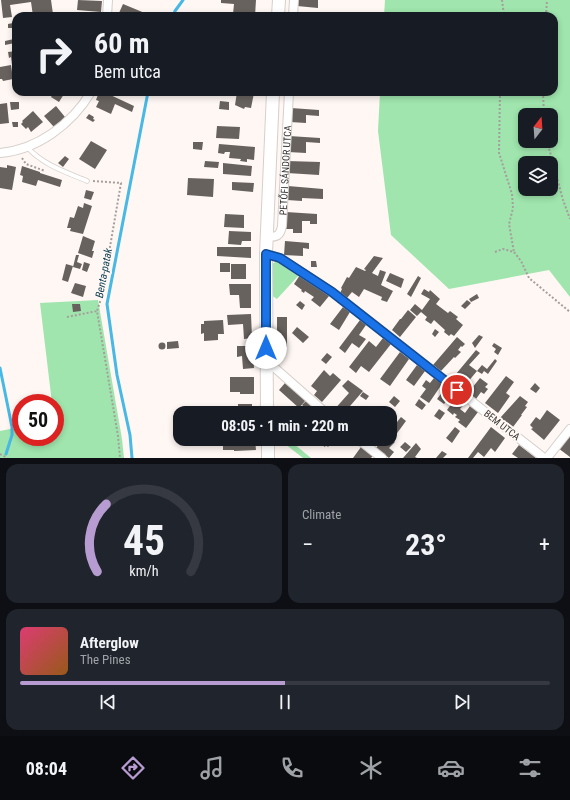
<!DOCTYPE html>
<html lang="en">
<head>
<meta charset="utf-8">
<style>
  :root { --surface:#171b24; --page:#20242c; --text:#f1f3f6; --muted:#9ea1a6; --line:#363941; --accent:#b79cd2 }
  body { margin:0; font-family:"Roboto Condensed",sans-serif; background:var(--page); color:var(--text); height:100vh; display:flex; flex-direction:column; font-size:15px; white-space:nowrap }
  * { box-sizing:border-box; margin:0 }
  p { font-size:13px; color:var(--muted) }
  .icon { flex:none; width:22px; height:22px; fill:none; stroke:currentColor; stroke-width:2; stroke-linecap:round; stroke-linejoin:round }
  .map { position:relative; height:458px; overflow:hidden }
  .side { display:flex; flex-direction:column; gap:6px; padding:6px; background:#0d0f14; flex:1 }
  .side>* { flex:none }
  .top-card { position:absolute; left:12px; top:12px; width:546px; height:84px; border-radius:12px; box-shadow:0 2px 6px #0003; background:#171b24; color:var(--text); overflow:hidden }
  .needle { width:26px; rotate:17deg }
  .fabs { position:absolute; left:518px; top:108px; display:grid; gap:8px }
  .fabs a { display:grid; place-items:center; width:40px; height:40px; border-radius:8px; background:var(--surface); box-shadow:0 2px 6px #0003; font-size:20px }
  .speed { position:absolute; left:12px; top:394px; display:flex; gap:8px; font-size:20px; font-weight:700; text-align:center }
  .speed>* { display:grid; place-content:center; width:52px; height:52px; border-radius:50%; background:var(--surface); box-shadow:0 2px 6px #0003; line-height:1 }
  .speed .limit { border:6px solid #d22; background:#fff; color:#111 }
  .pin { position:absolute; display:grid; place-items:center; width:34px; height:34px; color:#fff; margin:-17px; border:2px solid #fff; border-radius:50%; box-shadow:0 1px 4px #0007 }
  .me { position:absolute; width:44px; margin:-22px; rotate:0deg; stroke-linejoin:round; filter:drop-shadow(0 0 3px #0008) }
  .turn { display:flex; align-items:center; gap:14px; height:84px; padding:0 16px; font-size:18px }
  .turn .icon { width:52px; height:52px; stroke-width:2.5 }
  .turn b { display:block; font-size:28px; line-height:34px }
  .big { font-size:30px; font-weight:700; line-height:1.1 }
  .side .tile { flex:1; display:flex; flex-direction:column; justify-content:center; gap:6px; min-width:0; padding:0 14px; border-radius:12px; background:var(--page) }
  .side .dial { align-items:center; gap:0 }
  .dial svg { height:104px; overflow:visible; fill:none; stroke:var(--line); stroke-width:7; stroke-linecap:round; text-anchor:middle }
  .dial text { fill:var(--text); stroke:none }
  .song { display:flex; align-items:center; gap:12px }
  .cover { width:48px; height:48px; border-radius:6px; background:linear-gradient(135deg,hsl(340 70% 55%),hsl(30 70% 35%)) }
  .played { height:4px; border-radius:2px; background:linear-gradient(90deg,var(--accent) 50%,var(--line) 50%) }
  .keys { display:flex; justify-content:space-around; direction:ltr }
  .heat { display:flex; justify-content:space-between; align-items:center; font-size:22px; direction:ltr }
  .side .tiles { flex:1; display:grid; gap:6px; grid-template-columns:1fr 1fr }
  .tile:last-child { grid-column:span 2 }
  .trip { position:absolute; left:173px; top:406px; width:224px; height:40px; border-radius:12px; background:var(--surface); box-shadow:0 2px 6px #0003; font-weight:700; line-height:40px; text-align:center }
  .dock { display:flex; height:64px; justify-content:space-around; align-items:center; background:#090b0e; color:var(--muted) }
  .dock .icon { width:28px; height:28px }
  .dock .selected { color:var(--accent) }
  .dock b { font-size:18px; color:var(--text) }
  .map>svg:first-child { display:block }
</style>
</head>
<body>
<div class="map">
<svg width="570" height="458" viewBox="0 0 570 458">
  <rect width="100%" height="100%" fill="#fef7f3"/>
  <path fill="#9fe5ad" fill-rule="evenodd" d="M385 0H570V297L549 270 449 289 391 235 378 131 380 92H554V16H384ZM525 115H551V141H525ZM525 163H551V189H525Z
    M277 261 299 275 277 299 271 295 272 264Z
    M98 300 122 439 124 458H0V431L10 429H21V437H55V403H52L40 303Z
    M288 439 311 458H303L285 444Z"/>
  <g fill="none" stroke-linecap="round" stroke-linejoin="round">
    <path stroke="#48b8e5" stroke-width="3" d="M173 16 175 11 183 0
      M0 368 12 427V435L6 454
      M132 458 130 435 117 375 107 304 148 92"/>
  </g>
  <path fill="#68625f" d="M1 0H51L53 14 33 16 31 2 10 5 12 17 3 18Z
    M78 0 102 1 101 12 77 10Z
    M221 0H256L255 16 233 14 234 4 221 3Z
    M297 0H318V8L297 6Z
    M123 4 152 16H121L119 13Z
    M13 23 14 28H8V24Z
    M14 39 15 43 5 45V41Z
    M16 51V64L12 65 11 57 9 58 8 52Z
    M11 65 13 79 3 81 2 79H0V67Z
    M54 92H61L64 94 59 102 51 97Z
    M99 92H104L134 106 132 112 115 104 111 114 96 107 99 101 96 100Z
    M237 92 254 93 251 108 245 107 244 109 235 105Z
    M220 101 229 102V110L219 109Z
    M10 102H19V109L11 110Z
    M7 103 9 123 0 124V104Z
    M56 106 65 117 54 127 44 116Z
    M291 108 319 110V116L306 115V123L290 122Z
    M33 111 43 122 31 132 28 127 26 129 21 124 23 122 22 121Z
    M89 114 94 117 93 119 95 120 93 122 86 118Z
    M12 122H18V127H13Z
    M217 126 240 127 239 139 216 138Z
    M289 136 320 138V143L306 142V153L288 152Z
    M91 141 107 150 95 169 79 159Z
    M193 142H203L202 150 193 149Z
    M219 144 255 147 254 160 247 159V162L240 161 241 159 229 158 230 152H225L224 154 218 153Z
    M65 156 69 159 63 167 58 163Z
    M205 161 219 162 218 168 204 167Z
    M287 161 320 162 319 175 287 173Z
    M223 163 252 166 251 176 223 174Z
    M7 165 16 167 12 190 0 188V167L7 168Z
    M22 166 40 172V173L62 180 60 187 38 180 36 186 22 182 23 176 20 175Z
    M188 178 214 179 213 197 187 195Z
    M232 182 254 183 253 192 232 190Z
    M288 186 323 189V199L302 198V201L287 200Z
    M86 190 94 192 91 200 84 198Z
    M84 203 92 206 83 234 70 231 71 228H67L70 217 74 218 78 206 83 208Z
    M286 212 317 214V224H310V221H302V233H293V229H285Z
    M225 214 244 215V228L224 227Z
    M229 231 251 232V241H242L241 245 228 244Z
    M83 236 95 241 92 251H94L92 258 78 253Z
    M285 241 309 243V249L303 248V256L284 255Z
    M217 247H251V258L217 256Z
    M76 255H79L77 262 82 264 80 269 73 267Z
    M374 256 383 258 372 273 378 276 380 270 386 272 381 285 393 291 387 302 381 300 382 297 364 289 359 297 352 292 347 298 340 293 342 289 341 288 347 277 349 278 356 267 365 271 366 270 364 269Z
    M311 261H316L317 267H311Z
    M84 262 90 264 87 272 82 270Z
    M220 263H230V272H220Z
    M66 264 73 266 68 282 62 280Z
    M231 264H246V279H231Z
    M390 273 404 279 401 288 386 281Z
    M300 275 329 296 320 307 311 300 314 297 305 291 304 293 301 291 302 290 294 284Z
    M418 276 421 278 411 297 407 294Z
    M75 283 86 286 83 297 71 293Z
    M229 284H251V308H240L239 295H230Z
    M424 289 429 292 430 290 440 299 436 304 448 313 450 311 458 317 456 319 463 325 454 336 451 334 449 336 444 332 445 330 434 320 431 324 425 320 427 317 421 312 417 316 410 310 415 304 422 310 430 299 421 294Z
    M477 294 479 298 471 302 469 299Z
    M467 300 471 303 465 309 461 306Z
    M300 301 305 305 302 310 296 305Z
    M72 304H80L81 311 73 312Z
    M343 307 350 312 339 330 330 324Z
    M408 310 416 317 400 337 392 330 400 319H401Z
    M251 314 252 338 244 339 243 324 228 325 227 315Z
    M277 317H287V347H277Z
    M223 320 224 334H218V340L204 341V333L201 334V324H204V321Z
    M360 320 366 325 359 335 366 339 359 348 352 343 345 353 339 348Z
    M297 327 309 337 303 343 292 333Z
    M435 329 439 332 435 337 432 334Z
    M479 335 483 337 475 348 472 343Z
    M457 337 465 344 462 347 461 346 458 350 461 352 455 358 454 357 441 371 433 365Z
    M383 338 391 344 369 372 361 366 356 373 349 367 369 341 376 347Z
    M178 341 179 348 167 349V342Z
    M158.5 346a3.5 3.5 0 1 1 7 0a3.5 3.5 0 1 1-7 0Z
    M494 343 502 348 498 355 494 352 496 349 492 346Z
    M237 346H253L254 368 243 369 242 356 237 357Z
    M476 350 480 353 469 365 477 371 467 383 464 381 460 387 451 380Z
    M400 352 409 359 390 386 380 379Z
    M327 353 332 357 326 364 321 360Z
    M495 359 497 361 488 374 484 371 482 374 477 371 482 365 487 369Z
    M417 365 425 371 414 386 406 380Z
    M324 370 330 376 333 373 341 380 322 402 314 395 317 391 311 386Z
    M506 376 514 382 506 393 510 396 498 413 485 403Z
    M230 377H254V394H240V392H230Z
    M434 378 442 384 429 403 420 397 426 389 422 386 426 380 430 383Z
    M480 378 488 384 485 387 488 389 484 394 481 392 476 399 468 393Z
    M348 380 363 391 344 413H335L333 411 349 393 342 386Z
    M285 383 306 400 299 408 279 390Z
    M535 383 540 388 536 393 530 389Z
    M446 387 453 393 444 404 437 399Z
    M363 392 369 396 366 400 360 396Z
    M46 396 47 403H36V397Z
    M394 396 400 401 395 407 389 402Z
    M457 396 466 402 460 409 465 413 470 406 478 412 466 428 458 422 460 420 455 417 457 415 454 413 453 415 447 410Z
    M520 396 528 402 525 406 527 407 521 415H522L513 427H511L500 418Z
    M419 399 426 405 422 410 415 405Z
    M306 401 320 413H306L308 410 302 405Z
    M238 404H252V413H238Z
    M439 409 445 413 440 420 434 416Z
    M547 410 560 420 544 440 531 429 533 428 530 425 536 417 540 420Z
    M401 417 406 421 392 440 395 442 389 448 394 452 389 458 376 448 383 439H390V431Z
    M455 427 460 431 452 443 446 438Z
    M491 427 505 438 495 452 491 448 484 457 478 452 473 458H468Z
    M570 433V457L558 448Z
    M326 439H339L335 444 332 442 328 447 326 445 325 447 321 444Z
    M255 440 256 450 234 451V450H223V442Z
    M405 442 411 447 406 452 400 447Z
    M416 443 421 449 415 457 417 458H403Z
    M519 445 523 448 536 458H518L512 454Z
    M361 447 373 456 371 458H353Z
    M442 451 447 454 443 458H436Z"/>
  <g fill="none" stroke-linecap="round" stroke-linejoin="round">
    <defs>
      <path id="service" d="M27 147C43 165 66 172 87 181"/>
      <g id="minor">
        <path d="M107 16 108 0"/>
        <path d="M293 16 294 0"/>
        <path d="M0 153C37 150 72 124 91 92"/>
        <path id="s1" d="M267 237C277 237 280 236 282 226L289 92"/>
        <path d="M266 254 280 258 332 292 544 458"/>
        <path d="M266 364 276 369 326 413"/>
        <path d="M358 439 382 458"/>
        <path d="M547 458 570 429"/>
      </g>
      <path id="secondary" d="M278 16 279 0
        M267 413 266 254 273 92
        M268 439V458"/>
    </defs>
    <use href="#service" stroke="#d6cfcb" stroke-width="5.5"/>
    <use href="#minor" stroke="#d6cfcb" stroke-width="10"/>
    <use href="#secondary" stroke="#d6cfcb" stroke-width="14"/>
    <path stroke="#a49f9c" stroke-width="2" stroke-dasharray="2 2" stroke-linecap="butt" d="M502 0 504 16
      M546 16 547 0
      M500 92 499 153 512 194 513 208 509 224 514 252
      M543 92 544 115
      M547 141 563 200 570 219
      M22 158 26 164 45 171
      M93 181 121 183 101 299 97 311 118 436 120 458
      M495 252 503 249 514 252 521 261 529 278 570 312
      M67 317 97 311
      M280 439 285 441
      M0 454 7 458"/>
    <use href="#service" stroke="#fff" stroke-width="4"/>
    <use href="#minor" stroke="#fff" stroke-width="8"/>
    <use href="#secondary" stroke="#fff" stroke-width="12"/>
  </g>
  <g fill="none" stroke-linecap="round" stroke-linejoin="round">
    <defs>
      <path id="route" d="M266 348V254L280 258 332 292 457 390"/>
    </defs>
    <use href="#route" stroke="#114b97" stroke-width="10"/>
    <use href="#route" stroke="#1a73e8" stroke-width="7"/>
  </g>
  <g text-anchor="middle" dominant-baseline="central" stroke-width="4" stroke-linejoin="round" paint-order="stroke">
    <g font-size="10" fill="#3a3836" stroke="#fef7f3">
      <text stroke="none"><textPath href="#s1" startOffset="77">PETŐFI SÁNDOR UTCA</textPath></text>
      <text transform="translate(502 425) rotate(38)">BEM UTCA</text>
    </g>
    <g font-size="11" font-style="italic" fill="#144457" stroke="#fef7f3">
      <text transform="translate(104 273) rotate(-79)">Benta-patak</text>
    </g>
  </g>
</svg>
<div class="fabs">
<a><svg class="needle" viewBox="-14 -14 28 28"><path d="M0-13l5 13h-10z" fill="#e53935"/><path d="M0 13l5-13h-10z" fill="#9ea1a6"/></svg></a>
<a><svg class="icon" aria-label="layers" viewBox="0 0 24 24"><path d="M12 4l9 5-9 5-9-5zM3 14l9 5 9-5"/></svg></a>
</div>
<div class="speed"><div class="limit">50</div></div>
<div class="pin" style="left:457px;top:390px;background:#d93025"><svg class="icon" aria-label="arrive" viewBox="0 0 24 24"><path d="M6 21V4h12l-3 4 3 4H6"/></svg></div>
<svg class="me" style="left:266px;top:348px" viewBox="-20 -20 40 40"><circle r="19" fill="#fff"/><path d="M0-13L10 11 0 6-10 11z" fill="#1a73e8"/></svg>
<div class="trip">08:05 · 1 min · 220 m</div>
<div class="top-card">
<div class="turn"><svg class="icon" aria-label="right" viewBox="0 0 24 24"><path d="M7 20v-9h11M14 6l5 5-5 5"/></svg><div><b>60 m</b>Bem utca</div></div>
</div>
</div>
<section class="side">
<div class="tiles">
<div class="tile dial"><svg viewBox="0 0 100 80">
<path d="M14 69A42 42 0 1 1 86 69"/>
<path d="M14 69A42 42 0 0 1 21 17" stroke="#b79cd2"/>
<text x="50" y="56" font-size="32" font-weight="700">45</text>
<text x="50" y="72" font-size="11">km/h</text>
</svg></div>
<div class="tile"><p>Climate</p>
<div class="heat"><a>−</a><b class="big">23°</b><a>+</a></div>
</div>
<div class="tile">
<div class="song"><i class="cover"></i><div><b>Afterglow</b><p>The Pines</p></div></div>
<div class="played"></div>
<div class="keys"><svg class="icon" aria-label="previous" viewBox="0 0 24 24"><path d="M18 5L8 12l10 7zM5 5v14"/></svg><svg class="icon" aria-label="pause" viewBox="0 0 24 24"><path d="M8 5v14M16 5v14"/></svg><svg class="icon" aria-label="next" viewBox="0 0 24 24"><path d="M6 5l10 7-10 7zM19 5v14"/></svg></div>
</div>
</div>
</section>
<nav class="dock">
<b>08:04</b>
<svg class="icon selected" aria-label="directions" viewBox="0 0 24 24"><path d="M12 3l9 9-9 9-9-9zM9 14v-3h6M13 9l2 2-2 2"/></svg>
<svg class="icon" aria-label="music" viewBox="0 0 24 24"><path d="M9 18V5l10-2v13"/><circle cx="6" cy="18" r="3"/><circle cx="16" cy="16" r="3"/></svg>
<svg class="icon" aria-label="phone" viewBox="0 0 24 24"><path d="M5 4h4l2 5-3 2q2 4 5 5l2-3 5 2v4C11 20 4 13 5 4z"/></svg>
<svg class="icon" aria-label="climate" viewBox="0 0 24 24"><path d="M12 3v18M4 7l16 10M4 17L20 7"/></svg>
<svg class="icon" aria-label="car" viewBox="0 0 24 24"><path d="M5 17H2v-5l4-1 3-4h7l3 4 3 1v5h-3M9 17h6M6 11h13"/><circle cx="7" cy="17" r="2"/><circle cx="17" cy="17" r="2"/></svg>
<svg class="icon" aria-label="filters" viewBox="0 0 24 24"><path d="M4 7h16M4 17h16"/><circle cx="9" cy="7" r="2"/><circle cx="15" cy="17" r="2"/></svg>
</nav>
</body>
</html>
